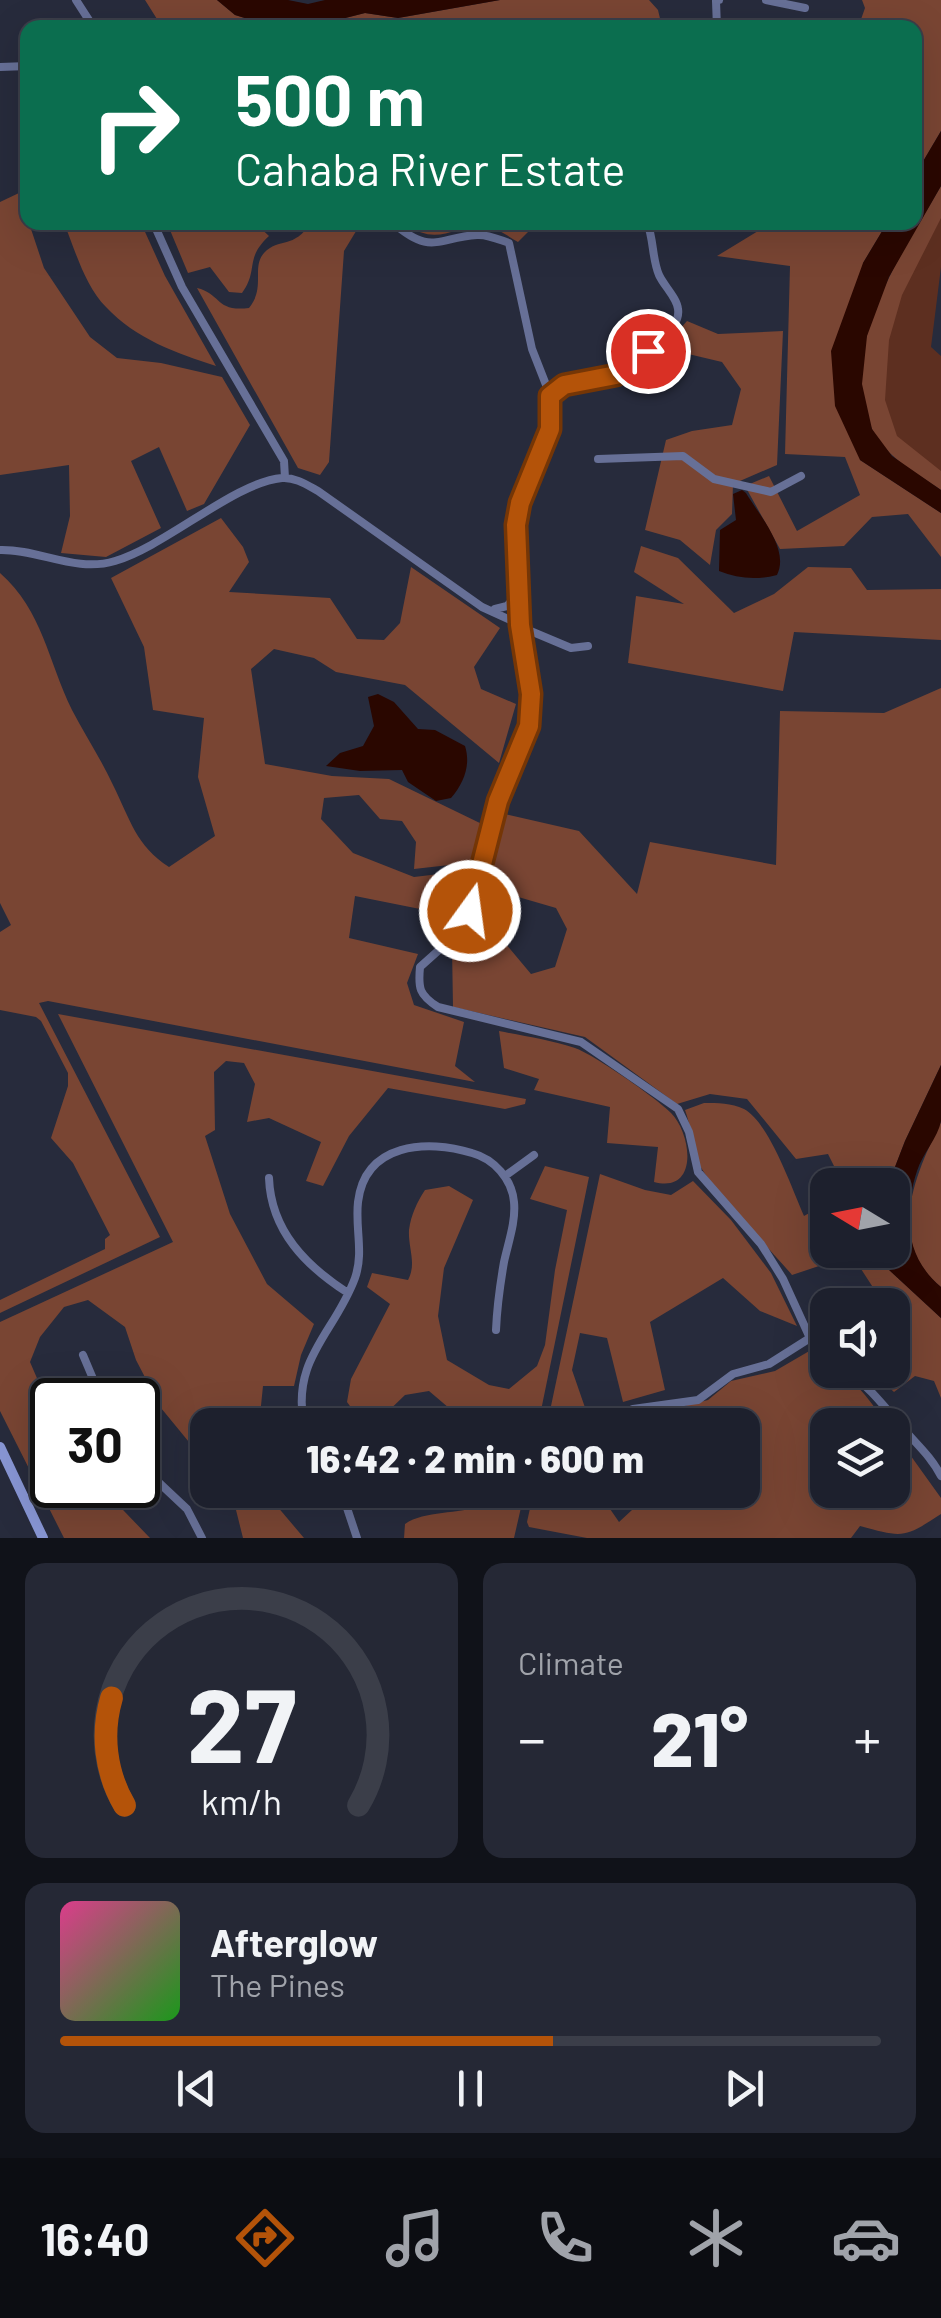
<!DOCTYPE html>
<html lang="en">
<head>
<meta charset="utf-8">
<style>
  :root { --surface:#1d202d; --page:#252835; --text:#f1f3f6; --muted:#a0a3aa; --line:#3b3e49; --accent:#b45309 }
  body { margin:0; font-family:Barlow,sans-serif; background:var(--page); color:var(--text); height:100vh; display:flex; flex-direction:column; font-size:38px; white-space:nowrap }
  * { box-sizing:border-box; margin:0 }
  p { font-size:32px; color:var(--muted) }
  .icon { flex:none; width:55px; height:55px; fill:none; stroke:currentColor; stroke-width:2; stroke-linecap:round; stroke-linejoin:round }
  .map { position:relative; height:1538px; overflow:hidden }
  .sheet { display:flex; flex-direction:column; gap:25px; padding:25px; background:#101219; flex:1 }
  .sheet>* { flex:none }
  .hud { position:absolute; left:20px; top:20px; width:902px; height:210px; border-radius:20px; box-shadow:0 10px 40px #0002,0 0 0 2px var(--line); background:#0b6e4f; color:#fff; overflow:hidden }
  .needle { width:65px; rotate:280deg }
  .tools { position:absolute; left:810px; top:1168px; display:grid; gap:20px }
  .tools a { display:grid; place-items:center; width:100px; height:100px; border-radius:20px; background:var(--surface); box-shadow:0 10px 40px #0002,0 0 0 2px var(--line); font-size:50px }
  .speed { position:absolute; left:30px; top:1378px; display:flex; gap:20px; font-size:50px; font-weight:700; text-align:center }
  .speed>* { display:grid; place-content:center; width:130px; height:130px; border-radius:50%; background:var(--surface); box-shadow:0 10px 40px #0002,0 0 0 2px var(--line); line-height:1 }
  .speed .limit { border:5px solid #111; border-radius:15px; background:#fff; color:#111 }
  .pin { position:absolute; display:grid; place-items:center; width:85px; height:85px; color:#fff; margin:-42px; border:5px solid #fff; border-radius:50%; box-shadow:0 2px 10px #0007 }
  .me { position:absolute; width:110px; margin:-55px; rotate:14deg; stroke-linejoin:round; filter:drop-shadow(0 0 8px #0008) }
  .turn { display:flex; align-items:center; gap:35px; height:210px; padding:0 50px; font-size:45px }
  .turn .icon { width:130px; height:130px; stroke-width:2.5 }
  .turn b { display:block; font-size:70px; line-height:85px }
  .big { font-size:75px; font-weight:800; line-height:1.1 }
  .sheet .widget { flex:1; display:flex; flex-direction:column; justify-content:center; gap:15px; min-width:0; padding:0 35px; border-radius:20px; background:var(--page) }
  .sheet .dial { align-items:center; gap:0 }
  .dial svg { height:260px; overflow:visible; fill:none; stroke:var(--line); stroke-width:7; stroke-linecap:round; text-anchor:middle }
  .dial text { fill:var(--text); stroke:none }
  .song { display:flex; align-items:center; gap:30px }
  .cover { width:120px; height:120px; border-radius:15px; background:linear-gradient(135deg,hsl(330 70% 55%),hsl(120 70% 35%)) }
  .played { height:10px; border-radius:5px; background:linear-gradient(90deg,var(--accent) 60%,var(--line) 60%) }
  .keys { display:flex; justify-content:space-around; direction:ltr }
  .heat { display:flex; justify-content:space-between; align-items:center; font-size:55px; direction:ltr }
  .sheet .tiles { flex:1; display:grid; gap:25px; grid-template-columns:1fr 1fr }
  .widget:last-child { grid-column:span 2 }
  .trip { position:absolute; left:190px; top:1408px; width:570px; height:100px; border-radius:20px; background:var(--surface); box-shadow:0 10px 40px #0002,0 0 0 2px var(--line); font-weight:800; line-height:100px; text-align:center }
  .tabs { display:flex; height:160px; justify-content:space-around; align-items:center; background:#0c0d12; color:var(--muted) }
  .tabs .icon { width:70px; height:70px }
  .tabs .on { color:var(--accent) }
  .tabs b { font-size:45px; color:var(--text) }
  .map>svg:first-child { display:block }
</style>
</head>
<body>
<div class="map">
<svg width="941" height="1538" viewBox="0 0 941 1538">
  <rect width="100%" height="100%" fill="#272b3c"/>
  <path fill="#5d2f20" d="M941 198V267L931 347 941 356V481L882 440 874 343Z"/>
  <path fill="#794533" d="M145 0H217L235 15 274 27H162Z
    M500 0H649L658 10 662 27 306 28 365 13 398 18Z
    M862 0H941V131L915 175V28H807L859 25 865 8Z
    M941 186V218L902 295 889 340 885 400 897 436 941 471V490C917 473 885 457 872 429 835 347 902 254 941 186Z
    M19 193 44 268 90 337 117 358 161 363 222 377 250 425 204 504 187 511 159 447 131 461 161 528 106 557 61 553 70 516 69 465 0 475V202Z
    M311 222 361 223 344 251 329 462 320 475 298 468 197 288C222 294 215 312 249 308 266 287 251 268 264 253 279 237 294 250 311 222Z
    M64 223H141L165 276 216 366C176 353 136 339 106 307 85 286 75 250 64 223Z
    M167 223H255L269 236C244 259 259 270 242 293L229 292 210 267 188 273Z
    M405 223H537L518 242C509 237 499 229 489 227 459 219 440 251 405 223Z
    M761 223H887L863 263 860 460 941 513V557L908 514 872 517 844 546 780 549 745 486 769 476 797 531 860 495 845 457 785 454 790 266 717 256 763 228Z
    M687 321 718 334 783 331 777 465 733 484 732 514 716 530 710 565 680 540 645 530 666 440 692 431 732 425 741 389 722 362 663 348Z
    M221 518 243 547 249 562 229 592 330 598 357 639 384 640 400 623 411 567 500 628 474 667 481 689 516 704 499 763 405 685 336 672 314 658 274 649 251 669 265 764 332 776 389 779 484 825 476 862 414 869 416 842 402 821 380 819 359 795 324 798 321 819 353 853 414 877 473 870 460 917 355 896 349 938 418 954 407 983 414 1005 464 1022 455 1066 475 1082 48 1001 39 1003 160 1237 0 1313V1300L105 1249V1239L110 1235 73 1163 51 1138 68 1086V1073L41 1021 36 1017 0 1010V932L11 925 0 903V573C43 611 48 661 72 710 85 735 101 759 113 785 130 819 136 846 169 867L215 836 198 777 204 718 153 710 144 647 111 578Z
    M641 546 678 558 734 613 774 594 808 567 851 568 867 590 941 589V640L794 632 783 691 628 663 636 596 684 604 634 572Z
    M941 688V1065L905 1141 888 1185H840L841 1180 828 1154 796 1159 747 1099 710 1094 677 1104 585 1037 453 1007 452 948 479 912 531 974 555 967 567 929 556 908 488 888 505 814 579 831 637 894 650 842 776 865 780 711 884 713Z
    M58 1014 526 1099 525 1104 505 1109 388 1088 349 1136 323 1186 306 1181 321 1142 269 1118 247 1122 255 1084 244 1063 226 1061 214 1072 215 1130 205 1136 230 1214 267 1284 314 1324 301 1355 294 1386H263L259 1425H208L207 1464 161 1408 136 1360 125 1327 88 1300 64 1307 40 1337 30 1362 52 1413V1485H99L150 1538H64L0 1411V1322L173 1242Z
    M499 1031C524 1036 551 1040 575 1048 593 1054 658 1099 671 1113 692 1134 699 1194 654 1182L658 1147 607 1143 610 1107 534 1090 539 1079 504 1068Z
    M704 1103C718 1103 731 1103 744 1109 769 1122 792 1189 804 1216L827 1203 828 1250H880L888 1269 941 1318V1398L934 1381 915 1376 894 1392 870 1370H892L898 1335 905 1317 893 1312 892 1305H858L874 1289 852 1255 792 1275C772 1251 703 1181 696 1157 691 1142 691 1126 685 1110Z
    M941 1122V1287C885 1241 915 1175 941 1122Z
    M545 1166 589 1177 538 1425H469L429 1391 405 1395 376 1423 364 1425 347 1402 351 1379 390 1304 367 1287 372 1273 408 1280C417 1263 408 1248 409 1230 411 1215 417 1202 425 1190L449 1186 473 1200 444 1268 438 1316 447 1360 489 1385 509 1389 537 1366 545 1345 555 1270 567 1210 530 1199Z
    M600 1174 645 1190 671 1195 693 1181 731 1220 771 1273 797 1326 760 1311 723 1278 650 1322 665 1390 623 1402 607 1338 580 1333 572 1370 590 1422 588 1425H547Z
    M811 1350 827 1364 828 1370C853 1371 873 1407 888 1425H828V1490H892L893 1431 941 1498V1514C904 1538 904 1538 860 1526L851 1538H587L529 1527 527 1522 534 1490H597L619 1522 645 1498 644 1490H742V1425H634L647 1415 708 1400 731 1381 775 1371Z
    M231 1490H272L271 1499 304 1538H243Z
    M489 1490H525L514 1538H404L405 1524C425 1510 458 1515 483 1505Z"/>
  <path fill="#2a0700" d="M217 0H288L308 4 325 0H500L398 18 365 13 306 28 274 27 235 15Z
    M941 131V186L889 277 867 336 862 384 872 429 892 456 941 490V513L860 460 835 406 831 351 863 263 887 223 915 222V175Z
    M742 490 746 493C759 515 790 549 777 575 758 580 738 579 719 571L720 530 736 520 733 494Z
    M378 694 394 702 418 729 435 730 465 746C471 765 464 783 451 798L436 801 408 782 402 770 360 771 326 766 340 753 363 746 374 726 368 697Z
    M941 1065C941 1083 941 1104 941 1121 938 1138 922 1154 917 1171 903 1214 905 1257 941 1287V1318L888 1269 880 1250H892V1185H888L905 1141Z"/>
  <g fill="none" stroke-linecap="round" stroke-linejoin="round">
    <path stroke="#677097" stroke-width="8" d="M76 0 94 28
      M766 0 805 8
      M717 28 716 1 719 0
      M0 67 28 66
      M153 222 182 287 284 461 285 478
      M392 222C431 256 436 238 477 235 487 234 500 240 509 243L532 349 550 395V429L520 503 516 525 521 627 531 694 529 727 498 801 470 911 458 933 420 967C418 988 419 995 438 1007L581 1042 678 1109 689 1132 698 1172 761 1244 783 1279 810 1338 828 1354
      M550 395C571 380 594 385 616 374 635 365 682 332 678 309 677 298 664 286 659 275 652 259 654 240 647 222
      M598 459 683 456 714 479 771 492 801 476
      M0 550C39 549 75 573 115 561 166 546 235 482 282 478 295 477 307 485 318 491L482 607 521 625
      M495 609 507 606 519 593
      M521 627 571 648 588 646
      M505 1176 534 1155
      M269 1178C271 1231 306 1266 348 1293
      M83 1355 102 1400
      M847 1370C870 1388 883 1405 902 1427 916 1444 931 1456 941 1476
      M616 1416 633 1409 698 1400 733 1374 769 1364 810 1338
      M304 1425C291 1358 335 1333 355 1278 364 1252 355 1229 358 1202 365 1143 427 1139 472 1153 494 1159 512 1179 514 1202 516 1222 508 1243 504 1262 500 1285 497 1307 496 1330
      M138 1463 187 1509 202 1538
      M341 1490 357 1538"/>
    <path stroke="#8896d4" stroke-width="10" d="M0 1447 43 1538"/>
  </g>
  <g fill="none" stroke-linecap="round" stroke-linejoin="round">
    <defs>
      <path id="route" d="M470 911 498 801 529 726 531 694 520 625 516 525 520 503 550 429V396L564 385 616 375 648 351"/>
    </defs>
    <use href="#route" stroke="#753606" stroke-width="25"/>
    <use href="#route" stroke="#b45309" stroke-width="18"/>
  </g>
</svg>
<div class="tools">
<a><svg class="needle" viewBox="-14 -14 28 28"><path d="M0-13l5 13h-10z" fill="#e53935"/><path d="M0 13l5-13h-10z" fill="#a0a3aa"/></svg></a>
<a><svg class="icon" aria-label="sound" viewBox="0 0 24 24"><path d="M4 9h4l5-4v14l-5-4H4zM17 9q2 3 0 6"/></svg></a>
<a><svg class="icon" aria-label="layers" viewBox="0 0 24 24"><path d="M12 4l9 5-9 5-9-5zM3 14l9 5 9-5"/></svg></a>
</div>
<div class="speed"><div class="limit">30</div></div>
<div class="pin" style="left:648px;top:351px;background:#d93025"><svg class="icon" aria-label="arrive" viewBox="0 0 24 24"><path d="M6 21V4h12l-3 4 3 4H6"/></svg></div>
<svg class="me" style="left:470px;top:911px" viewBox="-20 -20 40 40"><circle r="17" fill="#b45309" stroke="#fff" stroke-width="3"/><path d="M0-11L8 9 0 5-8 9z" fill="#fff"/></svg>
<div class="trip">16:42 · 2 min · 600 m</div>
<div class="hud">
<div class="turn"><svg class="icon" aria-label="right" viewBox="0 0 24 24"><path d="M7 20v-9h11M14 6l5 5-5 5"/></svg><div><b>500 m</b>Cahaba River Estate</div></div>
</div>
</div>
<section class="sheet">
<div class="tiles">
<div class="widget dial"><svg viewBox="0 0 100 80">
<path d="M14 69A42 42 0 1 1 86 69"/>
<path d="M14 69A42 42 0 0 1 10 36" stroke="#b45309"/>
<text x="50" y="56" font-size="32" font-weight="700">27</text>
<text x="50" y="72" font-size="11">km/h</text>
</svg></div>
<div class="widget"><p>Climate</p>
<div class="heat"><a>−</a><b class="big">21°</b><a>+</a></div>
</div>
<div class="widget">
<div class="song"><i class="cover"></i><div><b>Afterglow</b><p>The Pines</p></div></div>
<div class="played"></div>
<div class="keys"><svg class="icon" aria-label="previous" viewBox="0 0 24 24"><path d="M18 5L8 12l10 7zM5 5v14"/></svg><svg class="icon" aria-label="pause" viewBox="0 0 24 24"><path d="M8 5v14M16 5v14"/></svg><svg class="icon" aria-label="next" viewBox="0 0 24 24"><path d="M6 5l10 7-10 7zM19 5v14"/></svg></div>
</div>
</div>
</section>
<nav class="tabs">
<b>16:40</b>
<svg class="icon on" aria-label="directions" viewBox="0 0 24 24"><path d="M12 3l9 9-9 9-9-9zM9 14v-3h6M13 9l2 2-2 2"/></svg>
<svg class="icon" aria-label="music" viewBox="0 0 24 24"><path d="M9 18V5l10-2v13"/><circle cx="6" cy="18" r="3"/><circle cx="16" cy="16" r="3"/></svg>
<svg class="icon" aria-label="phone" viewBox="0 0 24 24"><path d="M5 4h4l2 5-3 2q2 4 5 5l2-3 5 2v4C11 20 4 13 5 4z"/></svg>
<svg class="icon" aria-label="climate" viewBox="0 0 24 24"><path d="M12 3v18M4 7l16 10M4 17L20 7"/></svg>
<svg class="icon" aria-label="car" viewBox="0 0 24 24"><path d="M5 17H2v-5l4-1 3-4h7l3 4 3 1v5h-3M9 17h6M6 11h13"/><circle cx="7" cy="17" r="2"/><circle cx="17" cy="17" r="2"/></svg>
</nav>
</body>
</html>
